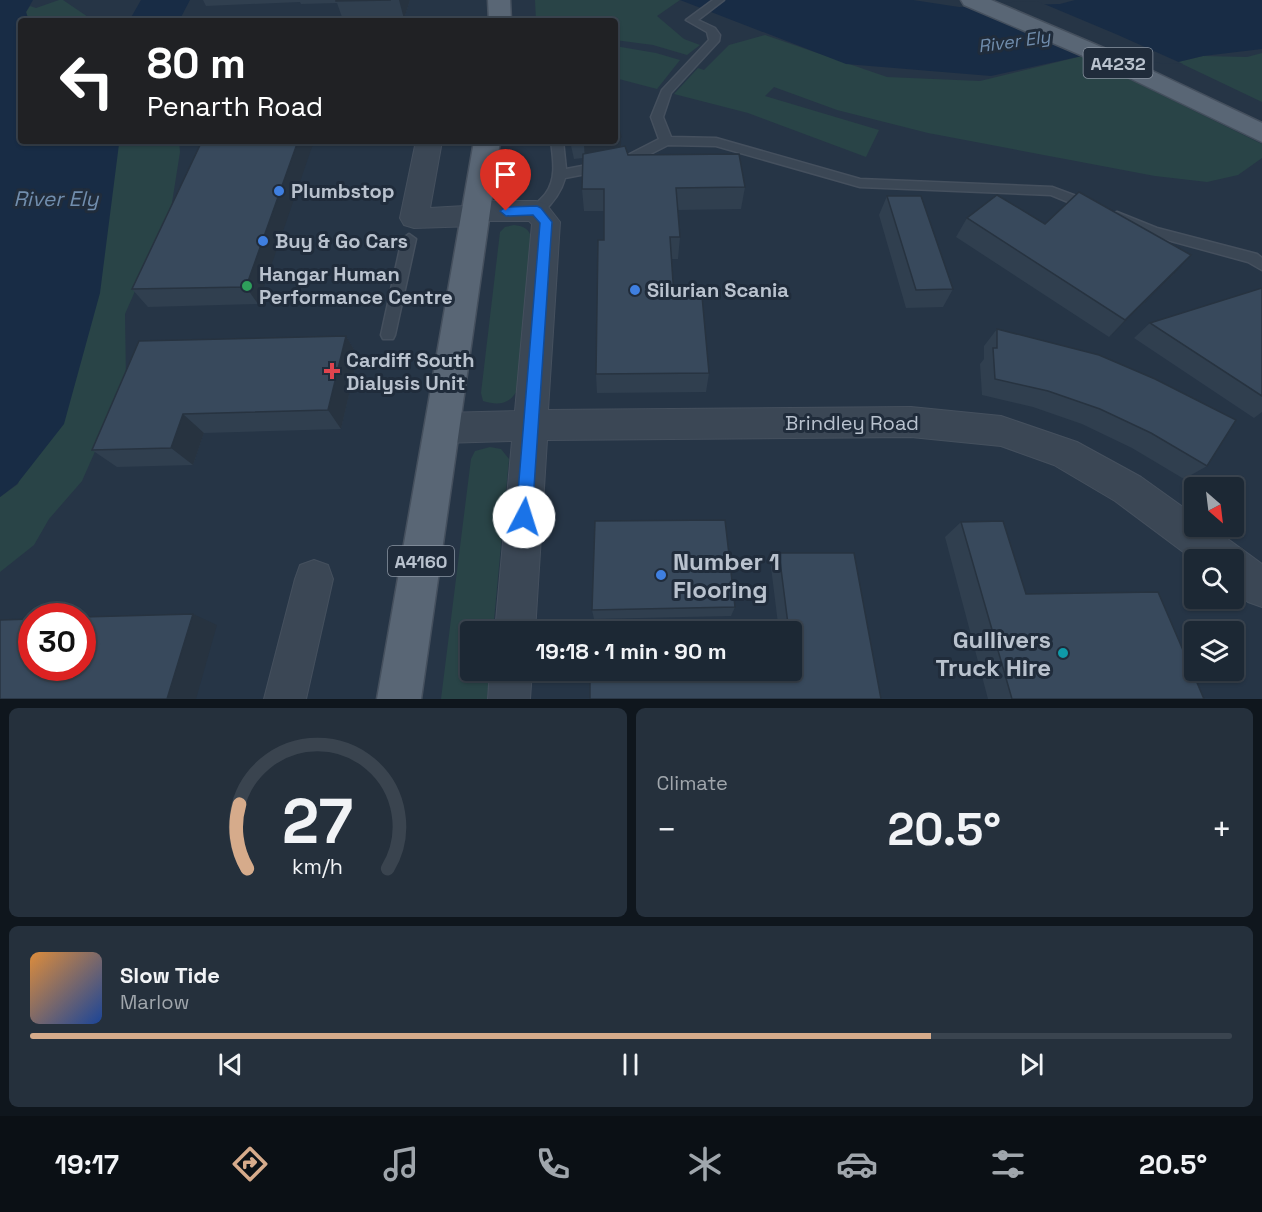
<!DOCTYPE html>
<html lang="en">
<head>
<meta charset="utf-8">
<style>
  :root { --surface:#1c2834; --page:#25303c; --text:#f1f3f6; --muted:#a0a6ac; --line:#3a444f; --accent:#d6ab8b }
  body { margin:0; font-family:"Space Grotesk",sans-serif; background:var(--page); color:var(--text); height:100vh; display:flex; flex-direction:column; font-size:22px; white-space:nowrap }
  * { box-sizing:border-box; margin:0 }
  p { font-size:20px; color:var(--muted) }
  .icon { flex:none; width:33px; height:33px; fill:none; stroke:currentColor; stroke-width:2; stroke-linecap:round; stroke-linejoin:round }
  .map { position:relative; height:699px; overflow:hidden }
  .sheet { display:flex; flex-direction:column; gap:9px; padding:9px; background:#0f161d; flex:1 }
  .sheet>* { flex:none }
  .banner { position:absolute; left:18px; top:18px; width:600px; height:126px; border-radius:6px; box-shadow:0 2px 4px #0004,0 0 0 2px var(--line); background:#202124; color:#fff; overflow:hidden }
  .needle { width:39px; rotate:152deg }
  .buttons { position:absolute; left:1184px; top:477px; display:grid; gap:12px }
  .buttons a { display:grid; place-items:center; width:60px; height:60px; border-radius:6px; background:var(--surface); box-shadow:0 2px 4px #0004,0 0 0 2px var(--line); font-size:30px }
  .speed { position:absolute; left:18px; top:603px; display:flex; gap:12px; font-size:30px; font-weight:700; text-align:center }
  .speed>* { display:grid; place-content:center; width:78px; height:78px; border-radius:50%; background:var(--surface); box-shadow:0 2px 4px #0004,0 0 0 2px var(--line); line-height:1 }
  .speed .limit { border:9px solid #d22; background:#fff; color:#111 }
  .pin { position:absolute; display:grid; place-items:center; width:51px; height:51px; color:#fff; margin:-62px -26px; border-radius:50% 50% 50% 0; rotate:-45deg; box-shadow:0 0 6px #0007 }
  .pin .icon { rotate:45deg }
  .me { position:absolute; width:66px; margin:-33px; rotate:5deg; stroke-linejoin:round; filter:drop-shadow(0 0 4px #0008) }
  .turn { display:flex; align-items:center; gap:21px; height:126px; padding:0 30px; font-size:27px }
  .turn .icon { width:78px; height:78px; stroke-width:2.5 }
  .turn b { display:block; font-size:42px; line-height:51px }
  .big { font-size:45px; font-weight:800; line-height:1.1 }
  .sheet .card { flex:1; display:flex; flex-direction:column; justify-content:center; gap:9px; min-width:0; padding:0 21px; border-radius:9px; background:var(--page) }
  .sheet .dial { align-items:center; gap:0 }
  .dial svg { height:156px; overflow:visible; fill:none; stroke:var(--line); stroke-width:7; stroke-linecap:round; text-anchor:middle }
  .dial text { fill:var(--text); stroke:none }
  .song { display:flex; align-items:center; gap:18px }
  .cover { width:72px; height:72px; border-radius:9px; background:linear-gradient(135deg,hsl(30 70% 55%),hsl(220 70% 35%)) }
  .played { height:6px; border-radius:3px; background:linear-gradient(90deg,var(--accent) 75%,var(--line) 75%) }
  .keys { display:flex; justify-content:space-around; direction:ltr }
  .heat { display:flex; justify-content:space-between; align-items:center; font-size:33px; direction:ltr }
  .sheet .tiles { flex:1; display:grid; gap:9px; grid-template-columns:1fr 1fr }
  .card:last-child { grid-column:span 2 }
  .trip { position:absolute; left:460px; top:621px; width:342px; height:60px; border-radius:6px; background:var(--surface); box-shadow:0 2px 4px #0004,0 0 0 2px var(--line); font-weight:800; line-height:60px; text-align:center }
  .tab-bar { display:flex; height:96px; justify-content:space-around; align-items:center; background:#0b1015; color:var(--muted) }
  .tab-bar .icon { width:42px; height:42px }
  .tab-bar .on { color:var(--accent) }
  .tab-bar b { font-size:27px; color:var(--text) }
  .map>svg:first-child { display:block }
</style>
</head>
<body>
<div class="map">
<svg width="1262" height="699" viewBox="0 0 1262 699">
  <rect width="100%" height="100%" fill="#263546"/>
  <path fill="#294447" d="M59 0H63L94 21H29L26 12 30 6 36 8Z
    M535 0H680L657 16 684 39 700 45 687 55 653 45 615 40V21H536Z
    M765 35 887 77 980 81 1082 56 1262 144V158L1238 175 1207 182 1155 176 928 133 837 110 774 87 765 96 879 130 866 157 748 113 674 94 698 68 704 70 729 45Z
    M615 46 656 53 680 60 657 89 615 78Z
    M1262 53V102L1178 62 1203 56 1247 57Z
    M118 141H179L180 152 171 209 125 314 126 381 82 481 49 519 34 545 0 572V497L18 484Z
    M514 225C522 226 529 228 531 237L520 383C514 402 502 407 483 401L481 393 500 232 505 227Z
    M490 447 501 449 509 459 493 631 471 632V670L490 671 487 699H441L471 459 475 451Z"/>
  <path fill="#182c45" d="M0 0H33L26 12 29 21H21V141H118L119 144 100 293 64 424 17 484 0 497Z
    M141 0H190L179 21H129Z
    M680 0H913L959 7 1060 4 1075 0H1262V49L1203 56 1178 62 1082 56 991 76 846 64Z"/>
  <path fill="#263546" d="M1037 1 1118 35 1183 64 1089 60 960 4Z"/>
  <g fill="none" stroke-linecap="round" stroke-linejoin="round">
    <defs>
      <path id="lane" d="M713 0H724L698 20 715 28 720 35 719 41 671 93 663 117 671 137 716 138 860 179 1052 187 1095 203 1096 206 1090 211 1051 195 860 187 716 146 668 145 627 166 565 178C561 193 552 204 541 214H531L530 211C534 204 541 200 546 193 557 178 553 158 551 141H563L566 169 620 159 659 139 651 117 662 90 709 40 707 32 686 20Z
        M1117 212 1157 228 1257 254 1262 258V270L1248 262 1149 235 1112 220 1110 217 1112 214Z
        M409 234 416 239 395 335 393 339H383L381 335 402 239Z"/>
      <path id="street" d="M416 141H442L430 208 465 206 476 201H536L546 204 560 222 548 410 911 407 1001 416 1077 442 1141 477 1194 515V526H1210L1262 564V607L1248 602 1233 590V560H1194L1115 501 1054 465 1001 446 911 437 547 440 535 632H495L512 441 442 443 430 439 425 428 430 417 442 413 515 411 532 224 529 221H486L475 226 414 228 404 225 400 218Z
        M314 560 328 565 333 579 306 699H264L295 579 300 565Z
        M490 670H532L530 699H488Z"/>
      <path id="primary" d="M488 0H510L511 21H489Z
        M961 0H991L1106 49 1262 123V142L1090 59 964 5Z
        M474 141H500L421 699H377Z"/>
    </defs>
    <use href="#lane" stroke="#45505e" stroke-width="3"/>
    <use href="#street" stroke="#45505e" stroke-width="2"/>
    <use href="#primary" stroke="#45505e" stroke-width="3"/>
    <use href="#lane" fill="#3b4755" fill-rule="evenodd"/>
    <use href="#street" fill="#3b4755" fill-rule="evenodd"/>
    <use href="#primary" fill="#596675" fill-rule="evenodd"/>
  </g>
  <path fill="#303f4f" d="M203 0H410L404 19 343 20 337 3 301 4 300 2 206 6Z
    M621 137V147L628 155 745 187 741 209 678 210 680 237 678 259H671L674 297 709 373 706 392 597 393 596 374 604 240V211H584L582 189 583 158 574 159 570 141H615Z
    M202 141 258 304 148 307 132 289Z
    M887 196 953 289 943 307 906 308 879 215Z
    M967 218 1174 274 1109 337 956 237Z
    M1262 288V412L1254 418 1134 338 1150 323Z
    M997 329 1207 466 1184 479 1132 448 1082 424 1033 407 982 395 980 364 984 359V346Z
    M346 336 358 356 341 429 204 433 193 465 117 467 92 450Z
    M961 522 1026 594 1204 699H988L945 537Z
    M779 553 881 699 792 670V632H779L771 567Z
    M735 607 731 616 594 619 592 610Z"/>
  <path fill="#273340" d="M399 0H410L404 19Z
    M621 137V156L585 163 584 144 599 141H615V138Z
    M298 141H314L258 304 246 287Z
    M1191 255 1174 274 1109 337 1125 320Z
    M346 336 358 356 341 429 328 410Z
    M183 414 204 433 193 465 171 448Z
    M193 614 217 625 196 699H167Z"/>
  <path fill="#38495c" stroke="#273340" stroke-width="1.5" d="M336 0H391L336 1Z
    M615 115 621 137 615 138Z
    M202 141H298L246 287 132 289Z
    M584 141H599L584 144Z
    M625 146 628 155 739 154 745 187 676 188 680 237H670L674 297 702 296 709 373 596 374 598 240H604V189H582L583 154Z
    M1079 192 1191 255 1125 320 967 218 997 195 1045 224Z
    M887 196H921L953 289 916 290Z
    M1262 288V396L1150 323Z
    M997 329 1099 355 1155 379 1236 420 1207 466 1151 433 1100 409 1048 391 995 379 993 348H997Z
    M346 336 328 410 183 414 171 448 92 450 139 341Z
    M725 520 735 607 592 610 595 521Z
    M1003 521 1026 594 1158 592 1204 699H1012L961 522Z
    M779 553H854L881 699H590V670H792V632H789Z
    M193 614 167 699H0V620L32 619V668H82V617Z"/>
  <path fill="#1a73e8" stroke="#114b97" stroke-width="1.5" d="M537 206 541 208 552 222 532 517 530 522 524 524 519 522 516 517 540 223 533 215 506 216 500 211 506 207Z"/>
  <g fill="#3f7fe0" stroke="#202c3b" stroke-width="2">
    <circle cx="279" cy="191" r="6"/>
    <circle cx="263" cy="241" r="6"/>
    <circle cx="635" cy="290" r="6"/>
    <circle cx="661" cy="575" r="6"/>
  </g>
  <circle fill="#2e9e5b" stroke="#202c3b" stroke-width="2" cx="247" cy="286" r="6"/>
  <path fill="#e0444e" stroke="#202c3b" stroke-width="2" d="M329 362h6v6h6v6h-6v6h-6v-6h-6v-6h6z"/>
  <circle fill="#0f9aa8" stroke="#202c3b" stroke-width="2" cx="1063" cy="653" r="6"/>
  <g text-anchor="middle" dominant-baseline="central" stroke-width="6" stroke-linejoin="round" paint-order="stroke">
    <g font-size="18" font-style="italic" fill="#718eae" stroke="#202c3b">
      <text transform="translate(1014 41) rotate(-8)">River Ely</text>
    </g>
    <g fill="#202c3b" stroke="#8b95a2" stroke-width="1.5">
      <rect x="1083.5" y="48" width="69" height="30" rx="4.5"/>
      <rect x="388" y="546" width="66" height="30" rx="4.5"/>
    </g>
    <g font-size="18" font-weight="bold" fill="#b9c2ce">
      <text x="1118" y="63">A4232</text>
      <text x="421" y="561">A4160</text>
    </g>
    <g font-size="20" font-weight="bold" fill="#b9c2ce" stroke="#202c3b" text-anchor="start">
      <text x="291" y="191">Plumbstop</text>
      <text x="275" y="241">Buy &amp; Go Cars</text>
      <text x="259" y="274">Hangar Human<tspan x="259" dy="23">Performance Centre</tspan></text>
      <text x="647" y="290">Silurian Scania</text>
      <text x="346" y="360">Cardiff South<tspan x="346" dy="23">Dialysis Unit</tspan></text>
    </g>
    <g font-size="20" fill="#b9c2ce" stroke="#202c3b">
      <text x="852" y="423">Brindley Road</text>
    </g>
    <g font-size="21" font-style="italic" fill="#718eae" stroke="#202c3b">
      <text x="56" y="198">River Ely</text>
    </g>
    <g font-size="24" font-weight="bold" fill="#b9c2ce" stroke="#202c3b" text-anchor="start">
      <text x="673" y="561">Number 1<tspan x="673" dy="28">Flooring</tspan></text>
      <text x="1051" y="639" text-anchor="end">Gullivers<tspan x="1051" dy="28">Truck Hire</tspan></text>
    </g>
  </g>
</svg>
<div class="buttons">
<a><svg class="needle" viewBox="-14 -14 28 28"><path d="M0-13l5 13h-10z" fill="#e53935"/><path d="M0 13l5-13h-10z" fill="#a0a6ac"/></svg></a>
<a><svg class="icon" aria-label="search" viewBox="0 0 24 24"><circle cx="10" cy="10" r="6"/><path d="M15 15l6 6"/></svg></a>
<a><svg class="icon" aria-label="layers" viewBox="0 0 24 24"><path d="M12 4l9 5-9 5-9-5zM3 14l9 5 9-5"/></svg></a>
</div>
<div class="speed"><div class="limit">30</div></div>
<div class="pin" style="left:506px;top:211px;background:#d93025"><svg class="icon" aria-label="arrive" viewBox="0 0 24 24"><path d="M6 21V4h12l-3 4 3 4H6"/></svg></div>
<svg class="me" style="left:524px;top:517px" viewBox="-20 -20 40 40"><circle r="19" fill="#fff"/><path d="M0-13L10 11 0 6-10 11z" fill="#1a73e8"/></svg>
<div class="trip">19:18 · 1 min · 90 m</div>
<div class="banner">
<div class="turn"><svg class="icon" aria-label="left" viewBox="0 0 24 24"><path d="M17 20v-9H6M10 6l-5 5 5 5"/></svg><div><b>80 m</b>Penarth Road</div></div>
</div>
</div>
<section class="sheet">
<div class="tiles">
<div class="card dial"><svg viewBox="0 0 100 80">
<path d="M14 69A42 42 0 1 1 86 69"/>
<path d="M14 69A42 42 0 0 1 10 36" stroke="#d6ab8b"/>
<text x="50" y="56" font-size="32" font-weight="700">27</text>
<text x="50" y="72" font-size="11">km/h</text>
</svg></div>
<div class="card"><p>Climate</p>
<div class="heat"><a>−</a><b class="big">20.5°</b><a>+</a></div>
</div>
<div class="card">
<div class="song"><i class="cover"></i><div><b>Slow Tide</b><p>Marlow</p></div></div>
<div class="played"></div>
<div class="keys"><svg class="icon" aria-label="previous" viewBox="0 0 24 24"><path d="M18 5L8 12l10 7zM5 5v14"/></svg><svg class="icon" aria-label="pause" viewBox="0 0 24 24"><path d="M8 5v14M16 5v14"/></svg><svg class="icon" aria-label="next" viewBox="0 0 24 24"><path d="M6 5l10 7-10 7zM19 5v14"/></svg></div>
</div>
</div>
</section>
<nav class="tab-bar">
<b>19:17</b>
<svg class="icon on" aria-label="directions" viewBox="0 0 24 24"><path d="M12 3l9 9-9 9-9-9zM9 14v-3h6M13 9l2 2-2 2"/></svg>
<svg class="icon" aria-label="music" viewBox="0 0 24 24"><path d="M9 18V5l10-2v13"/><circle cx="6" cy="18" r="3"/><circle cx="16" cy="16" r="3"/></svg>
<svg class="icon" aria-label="phone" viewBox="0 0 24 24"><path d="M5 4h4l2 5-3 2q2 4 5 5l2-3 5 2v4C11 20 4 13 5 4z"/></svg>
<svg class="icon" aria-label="climate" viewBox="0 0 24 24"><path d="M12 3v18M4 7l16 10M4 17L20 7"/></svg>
<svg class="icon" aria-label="car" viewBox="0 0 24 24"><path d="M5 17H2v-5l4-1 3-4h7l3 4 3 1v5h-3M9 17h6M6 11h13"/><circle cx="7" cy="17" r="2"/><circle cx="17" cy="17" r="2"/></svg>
<svg class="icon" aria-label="filters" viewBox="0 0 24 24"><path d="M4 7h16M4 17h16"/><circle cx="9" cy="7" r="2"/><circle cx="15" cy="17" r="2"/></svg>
<b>20.5°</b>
</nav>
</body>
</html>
